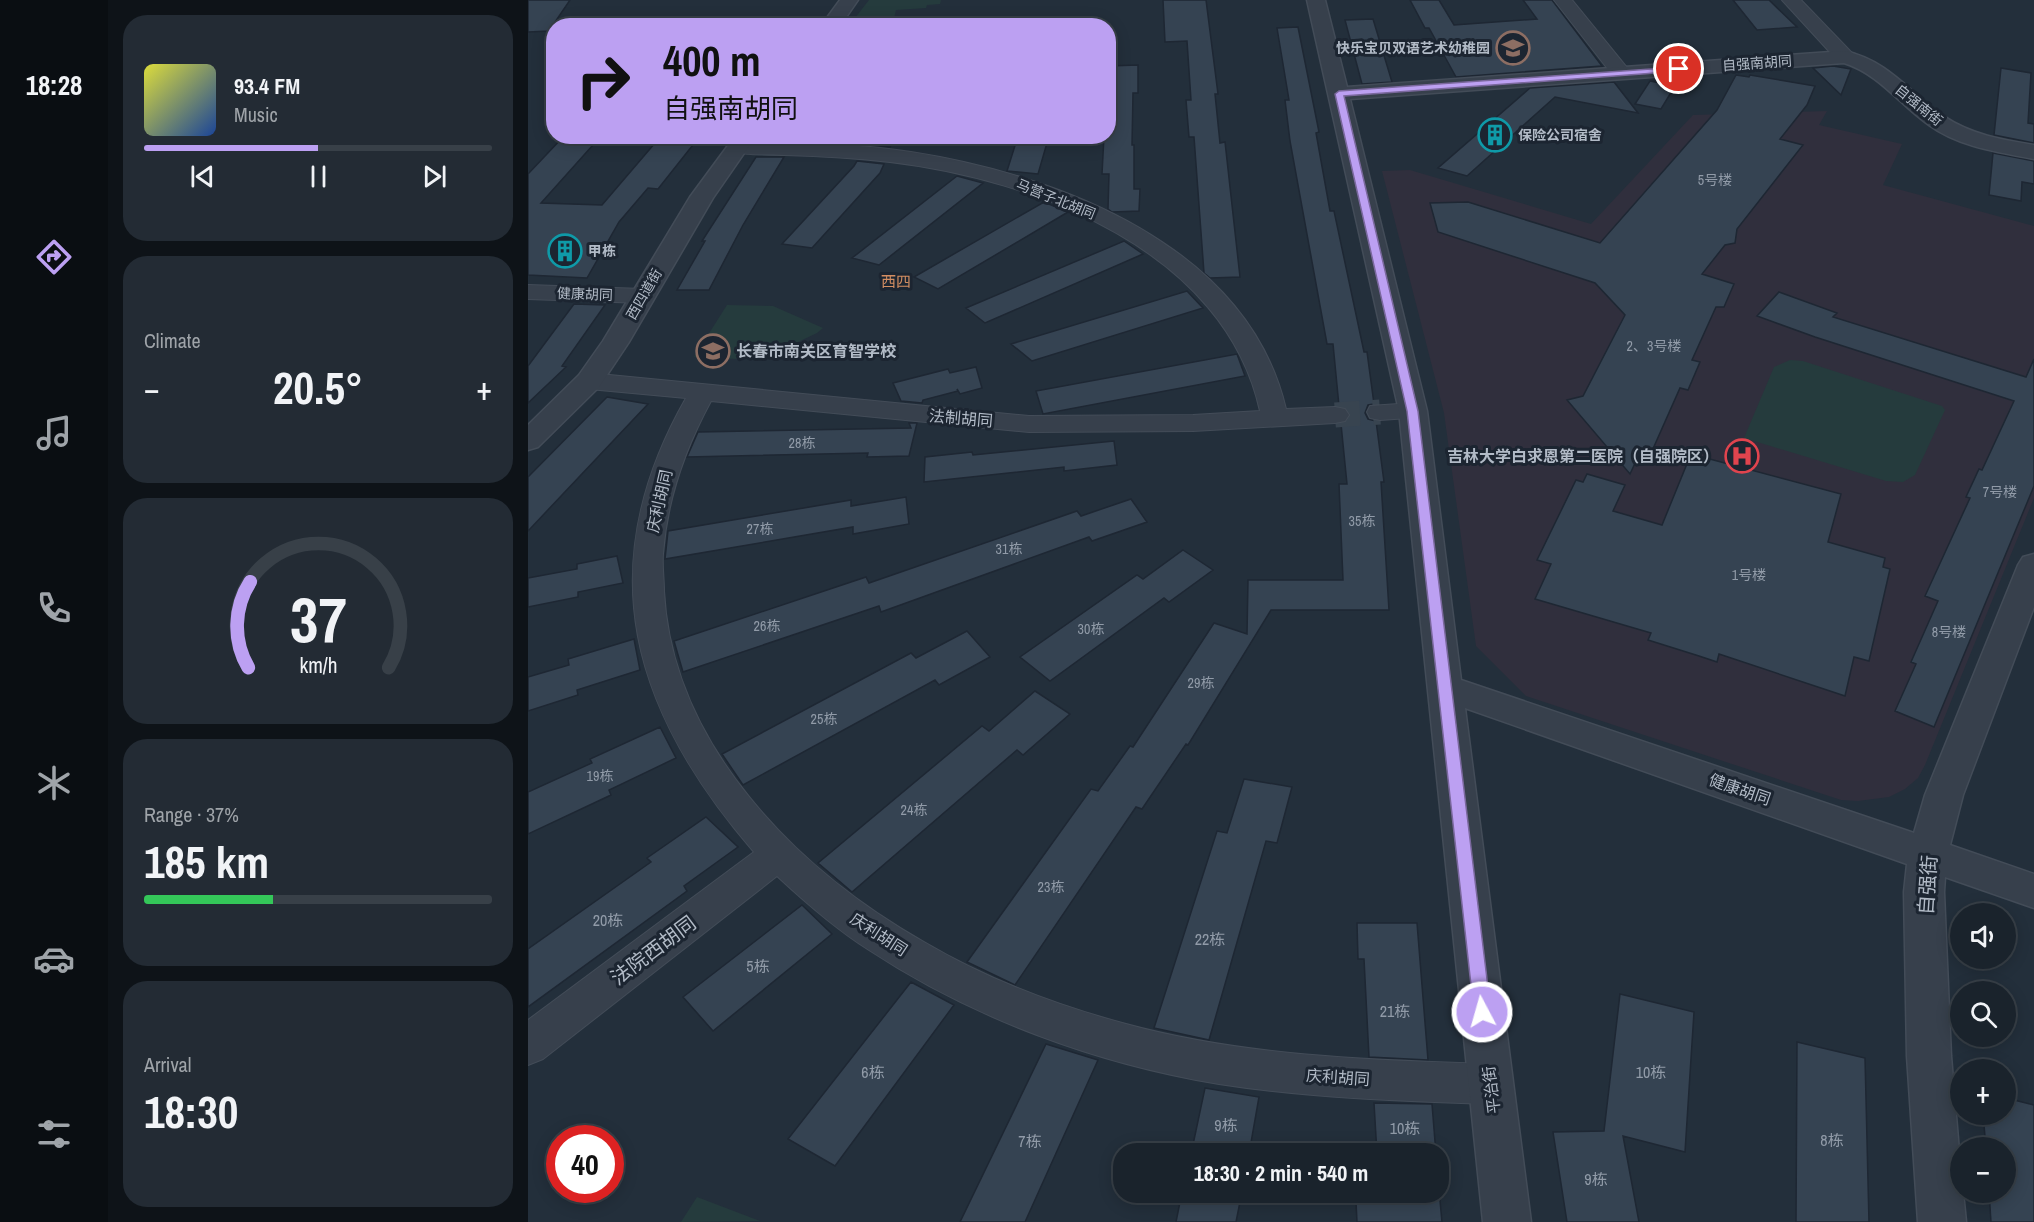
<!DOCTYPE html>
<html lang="en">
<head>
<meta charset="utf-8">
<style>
  :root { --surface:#1a232c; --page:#232b34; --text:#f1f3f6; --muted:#9fa4a9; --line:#384048; --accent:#bca0f2 }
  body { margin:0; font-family:"Archivo Narrow","Noto Sans SC",sans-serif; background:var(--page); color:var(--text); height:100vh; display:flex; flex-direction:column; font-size:22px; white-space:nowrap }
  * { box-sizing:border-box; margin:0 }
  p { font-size:20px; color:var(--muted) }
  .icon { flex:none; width:33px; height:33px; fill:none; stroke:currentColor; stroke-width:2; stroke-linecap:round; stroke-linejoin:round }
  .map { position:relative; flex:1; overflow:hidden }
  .side { display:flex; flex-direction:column; gap:15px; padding:15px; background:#0e1318; width:420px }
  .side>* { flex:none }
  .hud { position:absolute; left:18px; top:18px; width:570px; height:126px; border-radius:24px; box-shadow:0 3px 15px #0003,0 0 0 2px var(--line); background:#bca0f2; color:#111; overflow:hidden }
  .fabs { position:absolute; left:1422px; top:903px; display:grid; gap:12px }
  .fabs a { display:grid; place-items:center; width:66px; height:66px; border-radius:50%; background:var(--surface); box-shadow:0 3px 15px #0003,0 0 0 2px var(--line); font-size:30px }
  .speed { position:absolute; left:18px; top:1125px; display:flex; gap:12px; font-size:30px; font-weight:700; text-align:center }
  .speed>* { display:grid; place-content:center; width:78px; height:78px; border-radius:50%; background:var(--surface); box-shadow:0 3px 15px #0003,0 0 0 2px var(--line); line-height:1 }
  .speed .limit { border:9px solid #d22; background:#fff; color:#111 }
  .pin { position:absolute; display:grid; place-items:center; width:51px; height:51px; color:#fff; margin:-26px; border:3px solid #fff; border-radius:50%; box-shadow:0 2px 6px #0007 }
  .me { position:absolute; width:66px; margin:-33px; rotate:354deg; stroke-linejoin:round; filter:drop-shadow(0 0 4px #0008) }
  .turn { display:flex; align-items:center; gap:21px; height:126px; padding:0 18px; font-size:27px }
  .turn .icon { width:78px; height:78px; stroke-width:2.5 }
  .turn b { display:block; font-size:42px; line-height:51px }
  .big { font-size:45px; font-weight:700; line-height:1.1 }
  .side .widget { flex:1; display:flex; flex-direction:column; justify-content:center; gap:9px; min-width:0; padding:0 21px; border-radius:24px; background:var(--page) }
  .side .dial { align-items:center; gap:0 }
  .dial svg { height:156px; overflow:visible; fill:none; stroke:var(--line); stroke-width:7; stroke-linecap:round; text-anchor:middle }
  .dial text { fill:var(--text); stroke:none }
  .song { display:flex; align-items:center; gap:18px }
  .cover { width:72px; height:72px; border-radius:9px; background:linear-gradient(135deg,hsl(60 70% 55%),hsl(220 70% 35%)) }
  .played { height:6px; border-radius:3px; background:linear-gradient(90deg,var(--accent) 50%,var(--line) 50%) }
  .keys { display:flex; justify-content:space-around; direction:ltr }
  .heat { display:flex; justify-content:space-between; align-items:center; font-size:33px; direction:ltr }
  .charge { height:9px; border-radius:4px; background:linear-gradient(90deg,#34c759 37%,var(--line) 0) }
  .trip { position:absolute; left:585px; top:1143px; width:336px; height:60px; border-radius:24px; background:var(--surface); box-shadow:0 3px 15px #0003,0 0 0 2px var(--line); font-weight:700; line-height:60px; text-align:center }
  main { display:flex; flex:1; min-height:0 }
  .menu { display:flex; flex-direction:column; width:108px; justify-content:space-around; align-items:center; background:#0a0e12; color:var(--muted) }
  .menu .icon { width:42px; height:42px }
  .menu .selected { color:var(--accent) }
  .menu b { font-size:27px; color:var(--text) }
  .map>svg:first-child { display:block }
</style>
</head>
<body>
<main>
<nav class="menu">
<b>18:28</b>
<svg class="icon selected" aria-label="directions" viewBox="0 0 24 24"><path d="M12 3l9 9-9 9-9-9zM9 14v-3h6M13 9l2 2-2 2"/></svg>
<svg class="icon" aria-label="music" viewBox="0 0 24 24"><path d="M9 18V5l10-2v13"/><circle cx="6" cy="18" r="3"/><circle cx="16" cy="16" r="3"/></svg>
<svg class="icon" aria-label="phone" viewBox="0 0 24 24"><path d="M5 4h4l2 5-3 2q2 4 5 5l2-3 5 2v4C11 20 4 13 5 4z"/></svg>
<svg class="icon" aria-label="climate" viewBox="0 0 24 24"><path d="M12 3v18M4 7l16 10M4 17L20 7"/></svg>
<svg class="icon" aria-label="car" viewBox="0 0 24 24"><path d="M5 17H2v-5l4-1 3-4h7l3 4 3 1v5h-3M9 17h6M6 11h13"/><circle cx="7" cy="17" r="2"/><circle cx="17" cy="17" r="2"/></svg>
<svg class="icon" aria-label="filters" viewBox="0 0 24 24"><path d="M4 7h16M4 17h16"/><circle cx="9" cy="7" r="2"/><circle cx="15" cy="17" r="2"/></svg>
</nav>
<section class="side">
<div class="widget">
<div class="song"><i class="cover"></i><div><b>93.4 FM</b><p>Music</p></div></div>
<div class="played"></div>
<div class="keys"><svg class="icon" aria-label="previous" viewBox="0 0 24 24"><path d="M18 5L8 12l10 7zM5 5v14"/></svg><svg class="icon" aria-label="pause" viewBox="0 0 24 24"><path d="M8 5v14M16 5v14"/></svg><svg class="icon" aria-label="next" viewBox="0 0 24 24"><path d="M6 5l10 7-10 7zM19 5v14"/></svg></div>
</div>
<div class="widget"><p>Climate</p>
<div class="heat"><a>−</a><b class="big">20.5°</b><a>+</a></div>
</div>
<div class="widget dial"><svg viewBox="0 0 100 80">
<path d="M14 69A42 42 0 1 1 86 69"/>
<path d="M14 69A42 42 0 0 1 15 25" stroke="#bca0f2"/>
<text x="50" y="56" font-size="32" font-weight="700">37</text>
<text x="50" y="72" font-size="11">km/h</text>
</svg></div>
<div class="widget"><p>Range · 37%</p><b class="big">185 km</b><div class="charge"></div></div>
<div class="widget"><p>Arrival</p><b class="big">18:30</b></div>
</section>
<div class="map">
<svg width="1506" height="1222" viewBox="0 0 1506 1222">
  <rect width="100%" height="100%" fill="#232f3b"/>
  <path fill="#302f3d" d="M1299 111 1291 125 1374 144 1355 185 1506 226V498L1397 765 1390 778 1377 789 1361 797 1330 801 1313 800 998 696 948 646 916 413 854 171 882 170 1063 224 1165 115Z"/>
  <path fill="#253b3d" d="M341 0H413L412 4 399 5 398 8 368 10 366 18H327Z
    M199 305 245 306 295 328 289 333 232 360 166 357Z
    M1262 360 1275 361 1414 406 1417 410 1387 475 1375 482 1358 481 1216 438 1246 367Z
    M169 1197 232 1221 153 1222Z"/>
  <path fill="#354352" stroke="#1e2733" stroke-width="1.5" d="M0 0H42L21 31 0 32Z
    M635 0H678L690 94H687L692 143 697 142 712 277 682 278 676 273 666 137H661L658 100H663L659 41 637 42Z
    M882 0H911L926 25 1009 19 995 0H1024L1074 66 928 77 901 28H897Z
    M1205 0H1241L1269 27 1229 30Z
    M845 19 864 82 834 84 817 20Z
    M770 27 791 132 788 133 802 211H806L836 352H839L846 404 840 405 837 413 840 419 848 421 856 482H853L861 610H743L660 745 658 744 614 809 608 807 487 985 439 962 563 789 570 791 602 746 605 747 686 623 719 634 720 580H815L811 484H819L813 424 819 422 823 414 819 408 811 406 805 344H799L762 141 757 100H761L749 28Z
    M610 65V93H605L604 145H606V189H612L611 211 584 212 580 209 581 174H574L576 136H580V66Z
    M1305 66 1323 69 1313 95 1285 68Z
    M1473 68 1503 73 1500 123 1506 124V143L1466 135Z
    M1208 75 1221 77 1222 75 1287 86 1279 105 1252 139 1275 145 1209 229 1207 243 1197 245 1174 274 1206 284 1196 307H1188L1164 360 1172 362 1160 390 1152 388 1120 460 1110 457 1102 474 1039 400 1055 396 1097 315 1067 283 910 232 902 203 940 202 1072 243 1189 110Z
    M1122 81 1147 86 1133 109 1107 104Z
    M1086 82 1110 113 1027 97 939 176 910 168 1002 88Z
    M36 136H73L13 203 74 205 133 136H172L130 189 120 188 91 222 59 278 0 275V174Z
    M339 136H362L360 142H364L362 147 336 144Z
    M490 136H521L510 174 479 171Z
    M1465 153 1506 161V184L1494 182 1493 201 1461 195Z
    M228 157H256L215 225 181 290H149L177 241H174Z
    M329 161 356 164 352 173 284 248 254 244 326 166Z
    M429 176 455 183 351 265 324 258Z
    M516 202 540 212 410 289 386 277Z
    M596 241 615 254 457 323 438 308Z
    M659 291 675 308 504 361 483 344Z
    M1251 292 1309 313 1305 317 1498 377 1506 359V486L1406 727 1367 711 1388 664 1383 662 1410 601 1397 596 1442 498 1438 497 1451 469 1454 470 1486 401 1287 337 1229 316Z
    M46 304 77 305 34 366 38 367 0 403V366Z
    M709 354 717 376 515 414 508 391Z
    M448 367 454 388 432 394 429 389 430 391 395 400 394 403 373 401 365 383 420 369 422 373Z
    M79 397 120 404 0 531V477Z
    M381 423H389L381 456 339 457 340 453 159 457 170 432 383 428Z
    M586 441 589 465 536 471V467L396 482 397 457 444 452 445 455Z
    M1163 454 1313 494 1300 542 1357 558 1355 567 1362 569 1341 661 1326 657 1317 696 1191 654 1189 662 1171 656 1120 640 1123 633 1007 599 1023 564 1009 560 1048 480 1055 482 1059 474 1097 485 1085 511 1134 525Z
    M378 497 381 524 325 534V527L137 559 140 531 323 500V506Z
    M603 499 619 522 564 541 561 537 353 612 351 606 155 672 146 641 338 577 341 583 549 511 553 516Z
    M655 550 685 570 641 602 636 598 522 681 492 657 609 575 615 579Z
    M89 556 95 583 50 592V597L0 607V578L49 569V564Z
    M439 631 462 657 411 685 407 680 215 785 194 754 383 653 388 658Z
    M106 639 112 670 49 690 50 695 0 711V677L41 665 40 659Z
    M507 691 542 714 495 755 489 750 324 892 290 863 454 726 461 731Z
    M132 727 148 758 81 790 83 795 0 834V792L64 763 62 759Z
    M716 779 764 787 749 843 738 841 681 1040 626 1028 689 831 699 833Z
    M178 817 210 847 156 886 159 891 0 1007V949L123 862 119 858Z
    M274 905 304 934 185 1031 155 997Z
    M829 923H889L900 1060 841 1057 836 959H830Z
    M383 982 426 1005 307 1166 260 1139Z
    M1092 994 1166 1012 1157 1152 1095 1136 1111 1222H1039L1025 1132 1076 1131Z
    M1269 1042 1337 1058 1341 1222H1268Z
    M518 1044 570 1060 497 1222H432Z
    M677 1088 731 1097 721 1154H663Z
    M1478 1098 1506 1105V1222H1463L1461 1192H1478V1148H1458L1455 1114H1478Z
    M846 1103 904 1104 908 1154H849Z
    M910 1179 914 1222H829L828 1202H852L851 1192H910Z
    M654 1192H714L708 1222H648Z"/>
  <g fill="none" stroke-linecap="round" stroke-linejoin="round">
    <path stroke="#384450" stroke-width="25" stroke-dasharray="25 13" stroke-linecap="butt" d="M807 415 852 412"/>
    <defs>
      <path id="minor" d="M1026 0H1044L1100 69 1103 73 1100 77H1086Z
        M1254 0H1273L1324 53 1326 57 1324 61H1310Z
        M210 141C267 143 326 143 383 152 531 175 720 246 758 409L807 407 817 409 821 415 817 421 807 423 665 431 501 432 183 401C157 449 139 499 135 554 134 566 136 579 136 591 144 745 269 870 396 942 459 979 527 1005 598 1024 716 1056 840 1060 962 1064L977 1070 983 1084 977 1098 962 1104C871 1101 780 1098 691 1084 569 1064 444 1018 341 950 308 929 278 903 249 876L15 1059 0 1065V1020L226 852C104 711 61 568 158 398L61 389 52 387 48 381 52 375 61 373 501 416 665 415 732 411C697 251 507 179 362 162 327 158 292 156 257 155 239 154 220 156 203 151L200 147 203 143Z
        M0 285 115 289 124 291 127 296 124 301 115 303 0 299Z
        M885 403 895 405 898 411 895 417 852 420 842 418 839 412 842 406Z"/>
      <path id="tertiary" d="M312 0H330L312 26H293Z
        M779 0H797L819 87 1317 51C1363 62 1381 93 1417 117 1444 135 1476 140 1506 145V159C1471 152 1431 147 1401 125 1372 105 1351 74 1316 63L822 99 899 411 933 680 1386 833 1397 795 1490 565 1495 557 1506 554V607L1435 795 1422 845 1506 874V908L1417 877 1416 892 1423 1056 1432 1163V1192H1435L1438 1222H1390L1379 1056 1376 892 1379 864 937 708 1003 1222H955L871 411Z
        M207 136H228L185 198 101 342 71 387 10 447 0 450V425L51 375 75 341 162 197Z"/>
    </defs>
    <use href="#minor" stroke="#434c58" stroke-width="2"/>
    <use href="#tertiary" stroke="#434c58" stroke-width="3"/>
    <use href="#minor" fill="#37404c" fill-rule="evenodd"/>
    <use href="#tertiary" fill="#37404c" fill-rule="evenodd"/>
  </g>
  <path fill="#bca0f2" stroke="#7a689d" stroke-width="1.5" d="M1151 67 1155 69 1154 71 816 96 890 411 963 1012 961 1018 954 1020 948 1018 946 1012 879 411 807 94 811 91Z"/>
  <defs>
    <symbol id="school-ring" viewBox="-11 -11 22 22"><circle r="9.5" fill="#1c2531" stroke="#8d6e63" stroke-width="1.5"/><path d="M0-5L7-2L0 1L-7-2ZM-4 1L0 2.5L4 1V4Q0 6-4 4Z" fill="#8d6e63"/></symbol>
    <symbol id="building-ring" viewBox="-11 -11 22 22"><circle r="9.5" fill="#1c2531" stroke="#0f9aa8" stroke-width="1.5"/><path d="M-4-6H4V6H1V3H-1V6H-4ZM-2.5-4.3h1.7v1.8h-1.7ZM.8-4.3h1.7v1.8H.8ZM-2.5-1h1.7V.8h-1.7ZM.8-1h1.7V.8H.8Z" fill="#0f9aa8"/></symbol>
    <symbol id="hospital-ring" viewBox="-11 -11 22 22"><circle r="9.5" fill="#1c2531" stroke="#e0444e" stroke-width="1.5"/><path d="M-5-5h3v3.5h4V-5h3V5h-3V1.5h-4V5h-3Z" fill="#e0444e"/></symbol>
  </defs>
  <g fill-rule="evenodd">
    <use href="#school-ring" x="966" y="29" width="38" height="38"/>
    <use href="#building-ring" x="948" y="116" width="38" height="38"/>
    <use href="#building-ring" x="18" y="232" width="38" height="38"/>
    <use href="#school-ring" x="166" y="332" width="38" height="38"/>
    <use href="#hospital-ring" x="1195" y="437" width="38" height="38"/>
  </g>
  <g text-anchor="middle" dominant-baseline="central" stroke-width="6" stroke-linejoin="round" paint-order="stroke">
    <g font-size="14" font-weight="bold" fill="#b2bbc7" stroke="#1c2531" text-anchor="start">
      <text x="962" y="48" text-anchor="end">快乐宝贝双语艺术幼稚园</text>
      <text x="990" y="135">保险公司宿舍</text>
      <text x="60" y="251">甲栋</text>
    </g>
    <g font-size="14" fill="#b2bbc7" stroke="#1c2531">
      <text transform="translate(1229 63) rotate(-4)">自强南胡同</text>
      <text transform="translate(1391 105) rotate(39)">自强南街</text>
      <text transform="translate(528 199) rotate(22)">马营子北胡同</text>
      <text transform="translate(57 294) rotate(2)">健康胡同</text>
      <text transform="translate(116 294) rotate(-60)">西四道街</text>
    </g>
    <g font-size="14" fill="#919ba8">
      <text x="1187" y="180">5号楼</text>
      <text x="1126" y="346">2、3号楼</text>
      <text x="274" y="443">28栋</text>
      <text x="1472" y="492">7号楼</text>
      <text x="834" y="521">35栋</text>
      <text x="232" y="529">27栋</text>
      <text x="481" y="549">31栋</text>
      <text x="1221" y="575">1号楼</text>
      <text x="239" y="626">26栋</text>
      <text x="563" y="629">30栋</text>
      <text x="1421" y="632">8号楼</text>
      <text x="673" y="683">29栋</text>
      <text x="296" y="719">25栋</text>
      <text x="72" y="776">19栋</text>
      <text x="386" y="810">24栋</text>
      <text x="523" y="887">23栋</text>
    </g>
    <g font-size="15" fill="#d38e62" stroke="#1c2531">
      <text x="368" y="281">西四</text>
    </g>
    <g font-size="16" font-weight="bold" fill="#b2bbc7" stroke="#1c2531" text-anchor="start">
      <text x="208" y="351">长春市南关区育智学校</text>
      <text x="1191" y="456" text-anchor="end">吉林大学白求恩第二医院（自强院区）</text>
    </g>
    <g font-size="16" fill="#b2bbc7" stroke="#1c2531">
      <text transform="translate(433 418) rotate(5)">法制胡同</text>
      <text transform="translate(131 501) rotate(-77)">庆利胡同</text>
      <text transform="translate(1212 789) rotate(19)">健康胡同</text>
      <text transform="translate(351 934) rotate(33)">庆利胡同</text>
      <text transform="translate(810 1077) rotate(4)">庆利胡同</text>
      <text transform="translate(963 1090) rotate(-97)">平治街</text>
    </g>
    <g font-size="16" fill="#919ba8">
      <text x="80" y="920">20栋</text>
      <text x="682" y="939">22栋</text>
      <text x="230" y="966">5栋</text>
      <text x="867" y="1011">21栋</text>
      <text x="345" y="1072">6栋</text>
      <text x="1123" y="1072">10栋</text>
      <text x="698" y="1125">9栋</text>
      <text x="877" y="1128">10栋</text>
      <text x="1304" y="1140">8栋</text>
      <text x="502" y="1141">7栋</text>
      <text x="1068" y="1179">9栋</text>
    </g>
    <g font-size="20" fill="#b2bbc7" stroke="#1c2531">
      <text transform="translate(1399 885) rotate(-86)">自强街</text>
      <text transform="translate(125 950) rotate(-37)">法院西胡同</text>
    </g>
  </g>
</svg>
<div class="fabs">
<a><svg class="icon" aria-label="sound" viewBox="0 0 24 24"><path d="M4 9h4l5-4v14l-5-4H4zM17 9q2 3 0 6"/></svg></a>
<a><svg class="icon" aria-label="search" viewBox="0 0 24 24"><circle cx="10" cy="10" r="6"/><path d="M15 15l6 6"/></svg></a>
<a>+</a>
<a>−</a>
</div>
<div class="speed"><div class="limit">40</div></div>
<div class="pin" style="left:1151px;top:69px;background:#d93025"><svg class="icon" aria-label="arrive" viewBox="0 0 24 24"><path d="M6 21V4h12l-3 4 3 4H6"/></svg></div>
<svg class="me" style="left:954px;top:1012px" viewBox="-20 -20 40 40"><circle r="17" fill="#bca0f2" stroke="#fff" stroke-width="3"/><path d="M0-11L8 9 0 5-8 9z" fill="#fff"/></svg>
<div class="trip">18:30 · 2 min · 540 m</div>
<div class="hud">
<div class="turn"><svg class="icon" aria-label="right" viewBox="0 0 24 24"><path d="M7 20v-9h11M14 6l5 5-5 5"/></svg><div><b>400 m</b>自强南胡同</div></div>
</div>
</div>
</main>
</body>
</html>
